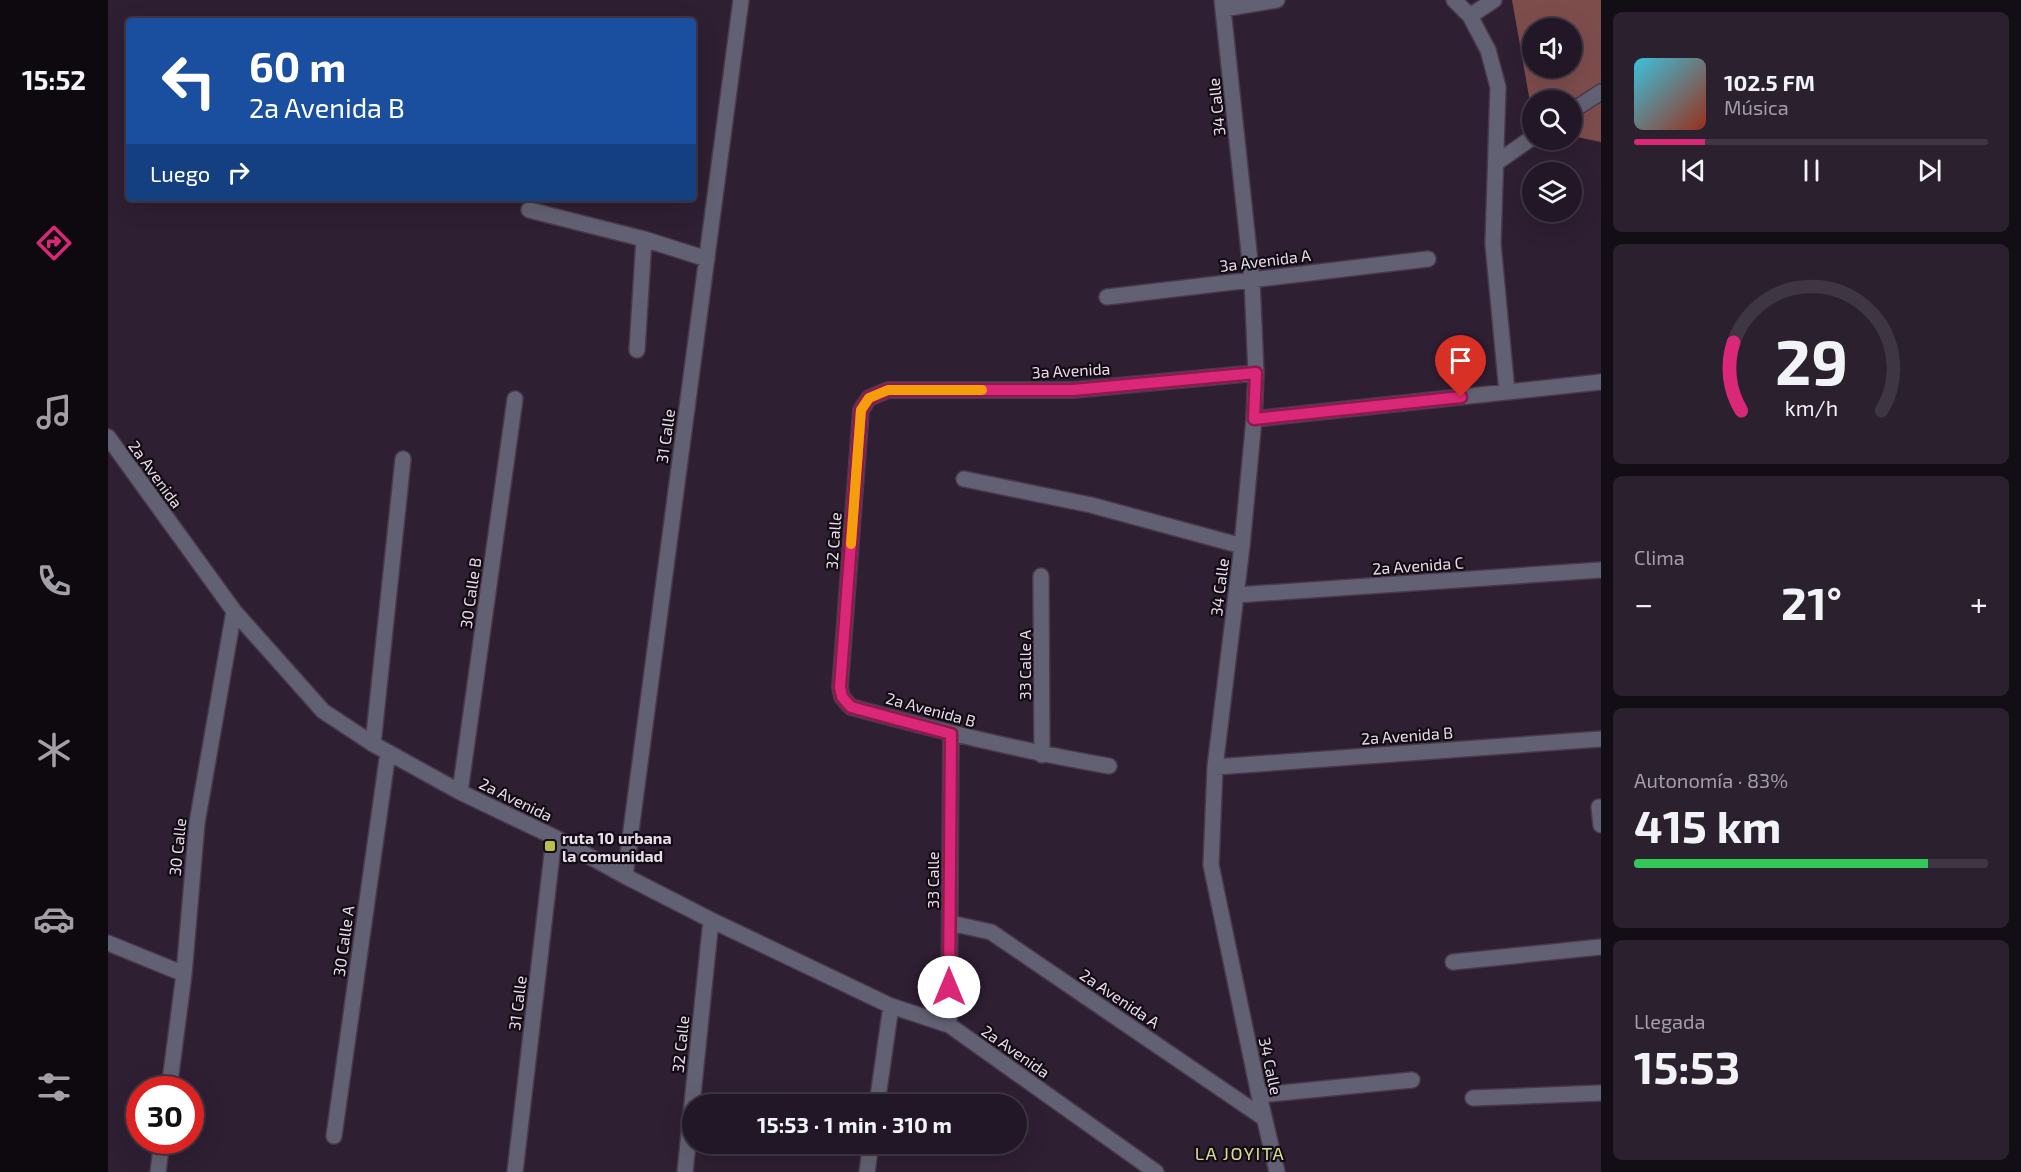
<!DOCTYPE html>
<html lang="es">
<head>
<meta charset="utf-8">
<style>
  :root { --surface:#221726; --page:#2a202e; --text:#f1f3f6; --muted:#a29fa7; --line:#3f3643; --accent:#db2777 }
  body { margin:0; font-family:"Exo 2",sans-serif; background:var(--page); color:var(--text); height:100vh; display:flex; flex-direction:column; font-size:22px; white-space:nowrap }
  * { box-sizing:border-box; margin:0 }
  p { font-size:20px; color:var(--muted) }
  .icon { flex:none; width:33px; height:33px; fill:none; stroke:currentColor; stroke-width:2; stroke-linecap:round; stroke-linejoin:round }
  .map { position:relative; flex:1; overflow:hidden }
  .panel { display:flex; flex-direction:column; gap:12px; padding:12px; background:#130d15; width:420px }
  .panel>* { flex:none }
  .hud { position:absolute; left:18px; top:18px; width:570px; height:183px; border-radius:6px; box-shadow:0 6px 24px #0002,0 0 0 2px var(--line); background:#1a4fa0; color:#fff; overflow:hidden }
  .tools { position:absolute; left:1414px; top:18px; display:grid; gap:12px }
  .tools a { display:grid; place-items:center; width:60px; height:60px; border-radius:50%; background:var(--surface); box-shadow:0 6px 24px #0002,0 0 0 2px var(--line); font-size:30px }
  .speed { position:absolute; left:18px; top:1076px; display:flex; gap:12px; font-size:30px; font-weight:700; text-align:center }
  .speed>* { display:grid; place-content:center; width:78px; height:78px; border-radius:50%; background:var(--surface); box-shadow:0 6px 24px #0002,0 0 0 2px var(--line); line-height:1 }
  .speed .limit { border:9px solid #d22; background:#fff; color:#111 }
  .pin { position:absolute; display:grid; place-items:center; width:51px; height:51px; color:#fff; margin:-62px -26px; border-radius:50% 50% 50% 0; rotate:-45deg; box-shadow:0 0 6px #0007 }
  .pin .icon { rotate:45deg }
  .me { position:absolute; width:66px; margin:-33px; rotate:0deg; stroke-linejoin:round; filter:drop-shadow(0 0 4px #0008) }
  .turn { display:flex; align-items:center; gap:21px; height:126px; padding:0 24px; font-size:27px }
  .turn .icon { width:78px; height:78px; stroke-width:2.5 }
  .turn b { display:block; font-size:42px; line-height:51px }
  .then { display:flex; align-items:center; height:57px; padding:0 24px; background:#0003; gap:12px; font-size:22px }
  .big { font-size:45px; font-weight:700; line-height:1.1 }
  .panel .card { flex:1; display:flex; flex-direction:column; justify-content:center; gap:9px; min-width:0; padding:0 21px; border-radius:9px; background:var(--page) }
  .panel .dial { align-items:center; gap:0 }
  .dial svg { height:156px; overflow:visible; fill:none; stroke:var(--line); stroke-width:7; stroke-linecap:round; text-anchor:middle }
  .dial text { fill:var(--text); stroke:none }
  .song { display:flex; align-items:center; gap:18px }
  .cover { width:72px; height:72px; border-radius:9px; background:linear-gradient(135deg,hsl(190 70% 55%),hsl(10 70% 35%)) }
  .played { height:6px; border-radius:3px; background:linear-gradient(90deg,var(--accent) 20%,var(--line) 20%) }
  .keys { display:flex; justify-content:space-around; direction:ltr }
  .heat { display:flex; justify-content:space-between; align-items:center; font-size:33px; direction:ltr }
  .charge { height:9px; border-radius:4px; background:linear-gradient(90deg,#34c759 83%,var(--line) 0) }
  .trip { position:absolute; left:574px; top:1094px; width:345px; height:60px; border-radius:30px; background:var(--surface); box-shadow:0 6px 24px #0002,0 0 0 2px var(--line); font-weight:700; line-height:60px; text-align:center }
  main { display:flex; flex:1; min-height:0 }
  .dock { display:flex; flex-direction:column; width:108px; justify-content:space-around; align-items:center; background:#0e090f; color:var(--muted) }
  .dock .icon { width:42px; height:42px }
  .dock .current { color:var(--accent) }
  .dock b { font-size:27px; color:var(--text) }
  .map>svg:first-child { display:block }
</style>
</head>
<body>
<main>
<nav class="dock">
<b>15:52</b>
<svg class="icon current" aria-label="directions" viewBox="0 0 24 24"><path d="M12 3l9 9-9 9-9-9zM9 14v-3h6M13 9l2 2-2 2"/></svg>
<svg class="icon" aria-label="music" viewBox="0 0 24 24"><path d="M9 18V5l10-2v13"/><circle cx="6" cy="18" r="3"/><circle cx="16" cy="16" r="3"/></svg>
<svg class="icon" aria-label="phone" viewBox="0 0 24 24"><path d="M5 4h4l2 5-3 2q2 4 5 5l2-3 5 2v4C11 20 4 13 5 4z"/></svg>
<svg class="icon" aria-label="climate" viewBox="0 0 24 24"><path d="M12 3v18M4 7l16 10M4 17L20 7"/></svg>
<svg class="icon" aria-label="car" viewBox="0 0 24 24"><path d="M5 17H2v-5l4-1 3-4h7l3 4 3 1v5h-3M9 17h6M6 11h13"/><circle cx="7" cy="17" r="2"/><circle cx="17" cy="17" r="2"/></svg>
<svg class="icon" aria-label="filters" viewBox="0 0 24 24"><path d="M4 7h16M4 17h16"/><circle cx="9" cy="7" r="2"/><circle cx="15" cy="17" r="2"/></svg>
</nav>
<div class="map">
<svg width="1493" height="1172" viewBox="0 0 1493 1172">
  <rect width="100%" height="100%" fill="#2e1f32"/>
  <path fill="#7d4d4c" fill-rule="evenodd" d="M1404 0H1493V142L1464 136V100H1425V119ZM1425 28H1464V68H1425Z"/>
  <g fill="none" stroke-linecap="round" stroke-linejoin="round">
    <defs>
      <path id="minor" d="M1114 0 1144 280 1148 373 1146 419 1134 546 1107 767 1103 865 1151 1095 1169 1172
        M1346 0 1362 16 1380 50 1390 87 1385 244 1399 392
        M1115 9 1169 0
        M1362 16 1386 0
        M1464 111 1493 92
        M1388 163 1425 137
        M421 210 536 239 599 259
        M999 297 1320 259
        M529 350 536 239
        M1146 419 1493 382
        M0 437 126 611 215 711 265 744 352 792 446 837 517 876 603 920 783 1006 841 1025 1048 1172
        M856 479 983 505 1134 546
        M933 576 934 755
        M1129 595 1493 570
        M265 744 295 459
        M1001 766C913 751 828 730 743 707L734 697 732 687 753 410 761 398 780 390H965L1148 373
        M1107 767 1493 739
        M352 792 407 399
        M1491 807 1493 825
        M517 876 633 0
        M842 923 883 932 1156 1118
        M0 943 76 974
        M1345 962 1493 947
        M841 1025 843 734
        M61 1089 76 974 89 823 126 611
        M1151 1095 1304 1080
        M1365 1098 1493 1093
        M769 1104 783 1006
        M226 1136 280 752
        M50 1172 54 1140
        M407 1172 446 837
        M577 1172 603 920
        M759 1172 763 1143"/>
    </defs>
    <use href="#minor" stroke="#483a4c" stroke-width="18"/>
    <use href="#minor" stroke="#626173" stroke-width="15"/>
  </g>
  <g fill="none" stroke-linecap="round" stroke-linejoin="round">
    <defs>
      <path id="route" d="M841 987 843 734 743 707 734 697 732 687 753 410 761 398 780 390H965L1148 373 1146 419 1353 397"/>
    </defs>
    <use href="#route" stroke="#8e194d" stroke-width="15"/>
    <use href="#route" stroke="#db2777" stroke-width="10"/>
    <path stroke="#f59e0b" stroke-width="10" d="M743 544 753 410 761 398 780 390H874"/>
  </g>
  <rect fill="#b9c046" stroke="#130c14" stroke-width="2" x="436" y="840" width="12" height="12" rx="3"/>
  <g text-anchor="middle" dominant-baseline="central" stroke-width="4.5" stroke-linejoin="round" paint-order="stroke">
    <g font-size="16" fill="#e7ddea" stroke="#130c14">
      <text transform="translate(1108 107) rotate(-96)">34 Calle</text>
      <text transform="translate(1157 260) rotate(-7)">3a Avenida A</text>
      <text transform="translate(963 370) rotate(-3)">3a Avenida</text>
      <text transform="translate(557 436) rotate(-82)">31 Calle</text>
      <text transform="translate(48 474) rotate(54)">2a Avenida</text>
      <text transform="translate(725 541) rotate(-86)">32 Calle</text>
      <text transform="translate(1310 565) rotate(-4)">2a Avenida C</text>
      <text transform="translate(1111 587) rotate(-83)">34 Calle</text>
      <text transform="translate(362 593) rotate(-82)">30 Calle B</text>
      <text transform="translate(916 665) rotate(-90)">33 Calle A</text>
      <text transform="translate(823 709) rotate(15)">2a Avenida B</text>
      <text transform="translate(1299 735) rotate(-4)">2a Avenida B</text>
      <text transform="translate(408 799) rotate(26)">2a Avenida</text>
      <text transform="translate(69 847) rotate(-84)">30 Calle</text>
      <text transform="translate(824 880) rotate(-90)">33 Calle</text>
      <text transform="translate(235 941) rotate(-82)">30 Calle A</text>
      <text transform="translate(1012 998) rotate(34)">2a Avenida A</text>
      <text transform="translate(409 1003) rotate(-83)">31 Calle</text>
      <text transform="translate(572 1044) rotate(-84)">32 Calle</text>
      <text transform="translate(908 1051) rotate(35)">2a Avenida</text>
      <text transform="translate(1163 1066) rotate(78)">34 Calle</text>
    </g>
    <g font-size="16" font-weight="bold" fill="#e7ddea" stroke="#130c14" text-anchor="start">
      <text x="454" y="837">ruta 10 urbana<tspan x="454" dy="18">la comunidad</tspan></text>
    </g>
    <g font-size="18" letter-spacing="1.5" fill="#d9e092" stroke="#130c14">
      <text x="1132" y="1153">LA JOYITA</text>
    </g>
  </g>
</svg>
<div class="tools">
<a><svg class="icon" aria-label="sound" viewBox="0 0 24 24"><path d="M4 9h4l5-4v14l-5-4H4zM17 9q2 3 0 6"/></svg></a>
<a><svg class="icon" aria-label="search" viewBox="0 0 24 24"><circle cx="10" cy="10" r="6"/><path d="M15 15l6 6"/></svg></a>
<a><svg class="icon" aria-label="layers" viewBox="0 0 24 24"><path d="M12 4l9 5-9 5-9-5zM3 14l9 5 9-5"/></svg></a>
</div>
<div class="speed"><div class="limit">30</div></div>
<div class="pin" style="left:1353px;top:397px;background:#d93025"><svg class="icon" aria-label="arrive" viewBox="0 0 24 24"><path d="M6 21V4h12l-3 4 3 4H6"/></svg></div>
<svg class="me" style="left:841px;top:987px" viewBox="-20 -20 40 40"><circle r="19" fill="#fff"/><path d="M0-13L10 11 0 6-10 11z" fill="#db2777"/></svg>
<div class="trip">15:53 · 1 min · 310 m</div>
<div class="hud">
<div class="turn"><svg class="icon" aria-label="left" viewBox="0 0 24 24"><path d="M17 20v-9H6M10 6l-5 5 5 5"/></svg><div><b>60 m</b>2a Avenida B</div></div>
<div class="then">Luego<svg class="icon" aria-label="right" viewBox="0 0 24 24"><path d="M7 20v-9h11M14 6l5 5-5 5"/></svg></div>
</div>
</div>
<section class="panel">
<div class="card">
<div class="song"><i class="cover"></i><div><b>102.5 FM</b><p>Música</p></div></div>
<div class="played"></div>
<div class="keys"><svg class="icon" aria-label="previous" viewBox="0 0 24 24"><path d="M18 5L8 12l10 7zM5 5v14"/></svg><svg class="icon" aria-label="pause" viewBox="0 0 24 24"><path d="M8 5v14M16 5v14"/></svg><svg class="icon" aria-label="next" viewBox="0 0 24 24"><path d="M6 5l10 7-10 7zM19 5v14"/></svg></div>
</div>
<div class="card dial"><svg viewBox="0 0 100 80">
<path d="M14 69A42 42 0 1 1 86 69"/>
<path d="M14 69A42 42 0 0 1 10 34" stroke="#db2777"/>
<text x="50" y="56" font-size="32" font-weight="700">29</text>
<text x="50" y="72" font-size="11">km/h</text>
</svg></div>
<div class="card"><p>Clima</p>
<div class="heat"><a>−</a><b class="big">21°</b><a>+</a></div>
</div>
<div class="card"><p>Autonomía · 83%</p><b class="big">415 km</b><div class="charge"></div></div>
<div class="card"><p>Llegada</p><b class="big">15:53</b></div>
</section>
</main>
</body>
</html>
